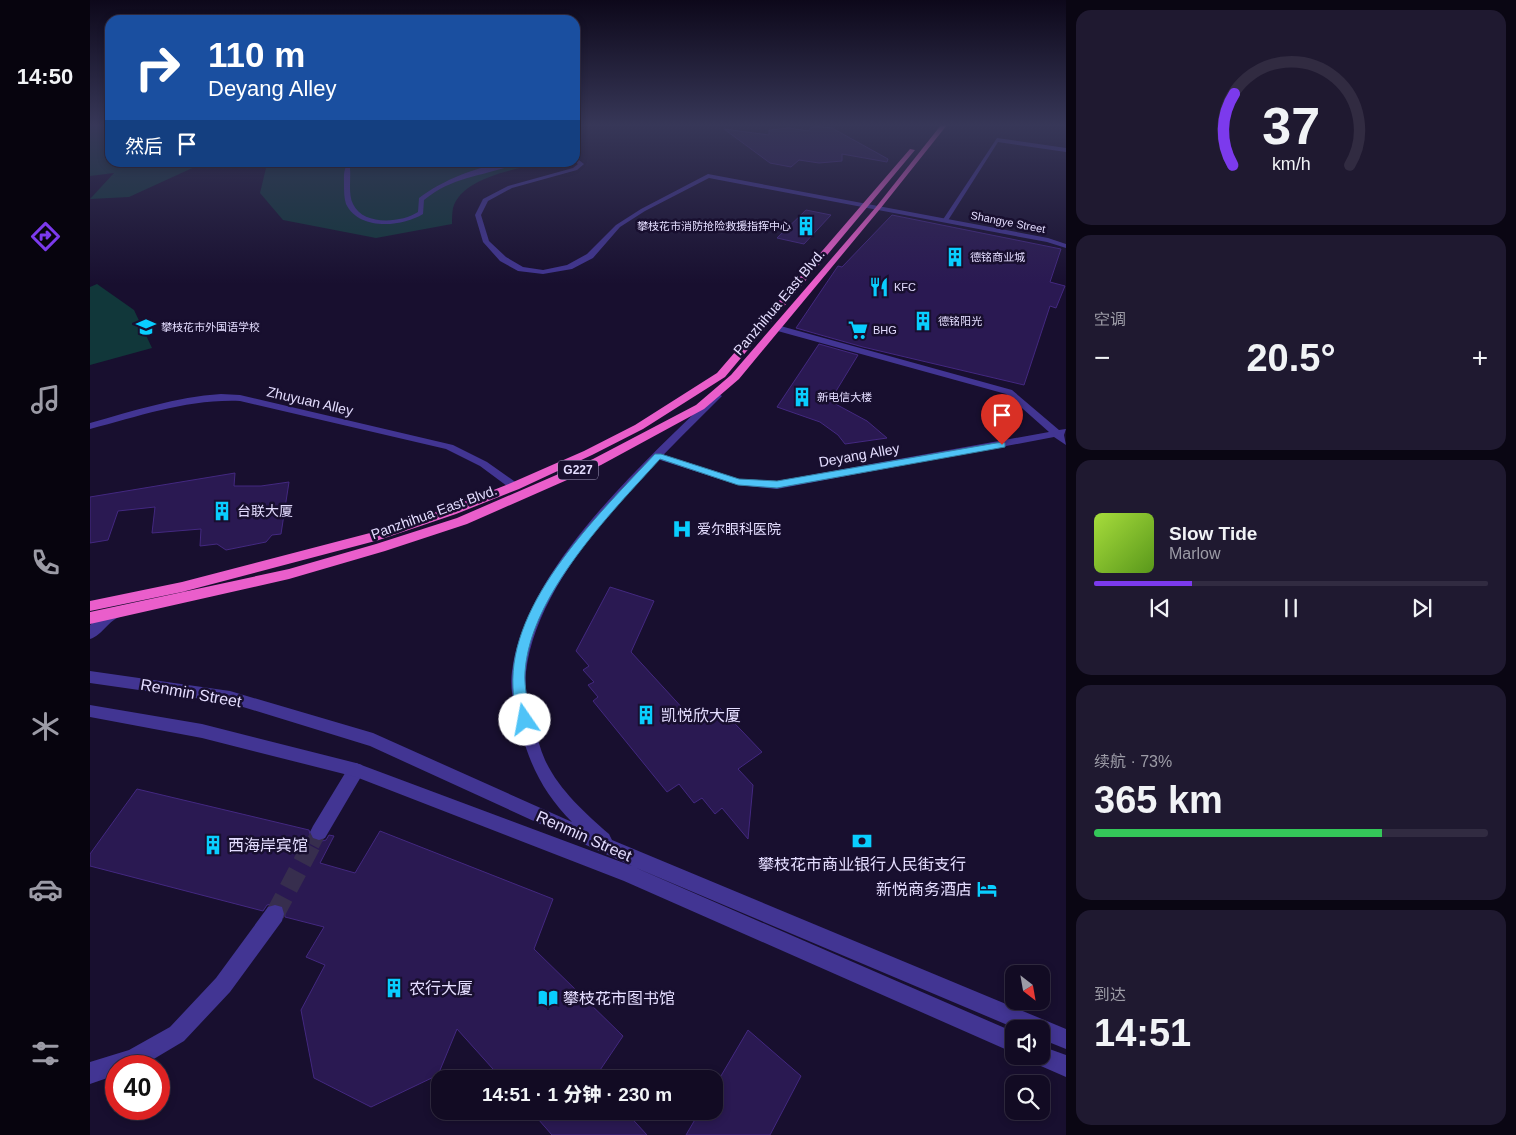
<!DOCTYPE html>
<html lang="zh">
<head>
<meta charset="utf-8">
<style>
  :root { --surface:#120b23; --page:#1f1930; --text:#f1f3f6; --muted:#9c9ba6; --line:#312b41; --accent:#7c3aed }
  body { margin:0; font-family:Arial,"Noto Sans SC",sans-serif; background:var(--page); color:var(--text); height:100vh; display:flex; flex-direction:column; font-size:19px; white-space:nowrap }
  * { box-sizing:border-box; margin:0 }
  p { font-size:16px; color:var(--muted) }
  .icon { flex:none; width:28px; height:28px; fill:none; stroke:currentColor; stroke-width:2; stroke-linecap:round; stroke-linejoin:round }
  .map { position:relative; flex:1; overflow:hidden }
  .panel { display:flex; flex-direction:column; gap:10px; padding:10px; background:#0a0613; width:450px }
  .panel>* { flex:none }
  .hud { position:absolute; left:15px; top:15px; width:475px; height:152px; border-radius:15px; box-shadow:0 2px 8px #0003,0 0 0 1px var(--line); background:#1a4fa0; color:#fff; overflow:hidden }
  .needle { width:32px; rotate:149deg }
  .controls { position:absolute; left:915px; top:965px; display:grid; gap:10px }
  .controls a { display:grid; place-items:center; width:45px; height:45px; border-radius:10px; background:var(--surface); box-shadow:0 2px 8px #0003,0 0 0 1px var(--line); font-size:25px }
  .speed { position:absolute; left:15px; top:1055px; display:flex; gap:10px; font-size:25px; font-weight:700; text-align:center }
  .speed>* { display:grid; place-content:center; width:65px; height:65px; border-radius:50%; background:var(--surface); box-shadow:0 2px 8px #0003,0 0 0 1px var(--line); line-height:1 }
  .speed .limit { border:8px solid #d22; background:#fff; color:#111 }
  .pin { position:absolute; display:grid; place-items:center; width:42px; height:42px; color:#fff; margin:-51px -21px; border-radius:50% 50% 50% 0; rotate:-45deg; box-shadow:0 0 5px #0007 }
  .pin .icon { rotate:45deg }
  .me { position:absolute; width:55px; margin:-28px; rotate:348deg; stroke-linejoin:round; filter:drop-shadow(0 0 4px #0008) }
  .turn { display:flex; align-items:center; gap:18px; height:105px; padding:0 20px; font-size:22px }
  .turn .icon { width:65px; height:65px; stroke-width:2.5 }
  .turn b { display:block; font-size:35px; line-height:42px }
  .then { display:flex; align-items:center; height:48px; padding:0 20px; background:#0003; gap:10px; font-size:19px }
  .big { font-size:38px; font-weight:800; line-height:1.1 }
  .panel .card { flex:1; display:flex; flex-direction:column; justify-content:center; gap:8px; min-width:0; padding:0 18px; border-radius:15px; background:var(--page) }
  .panel .dial { align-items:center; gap:0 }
  .dial svg { height:130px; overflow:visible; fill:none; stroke:var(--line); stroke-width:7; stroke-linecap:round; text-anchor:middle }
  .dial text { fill:var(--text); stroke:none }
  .song { display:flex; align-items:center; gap:15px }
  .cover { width:60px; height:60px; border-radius:8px; background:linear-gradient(135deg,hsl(80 70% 55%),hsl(90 70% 35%)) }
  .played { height:5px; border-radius:2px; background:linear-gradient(90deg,var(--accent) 25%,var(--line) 25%) }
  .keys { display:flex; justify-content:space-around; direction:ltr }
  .heat { display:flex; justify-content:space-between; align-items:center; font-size:28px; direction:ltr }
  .charge { height:8px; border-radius:4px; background:linear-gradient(90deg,#34c759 73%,var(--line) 0) }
  .trip { position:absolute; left:341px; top:1070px; width:292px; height:50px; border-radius:15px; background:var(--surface); box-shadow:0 2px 8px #0003,0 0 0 1px var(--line); font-weight:800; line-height:50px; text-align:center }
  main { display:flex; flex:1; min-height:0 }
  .tab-bar { display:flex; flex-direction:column; width:90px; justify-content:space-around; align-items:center; background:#07040e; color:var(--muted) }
  .tab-bar .icon { width:35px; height:35px }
  .tab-bar .current { color:var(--accent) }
  .tab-bar b { font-size:22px; color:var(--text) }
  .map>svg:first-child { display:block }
</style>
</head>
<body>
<main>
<nav class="tab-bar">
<b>14:50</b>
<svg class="icon current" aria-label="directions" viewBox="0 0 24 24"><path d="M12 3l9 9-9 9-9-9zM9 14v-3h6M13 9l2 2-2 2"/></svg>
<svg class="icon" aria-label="music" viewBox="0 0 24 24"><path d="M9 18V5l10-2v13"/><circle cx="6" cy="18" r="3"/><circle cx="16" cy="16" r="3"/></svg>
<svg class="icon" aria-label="phone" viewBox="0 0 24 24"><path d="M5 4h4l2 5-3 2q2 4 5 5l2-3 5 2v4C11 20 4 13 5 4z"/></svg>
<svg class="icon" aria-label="climate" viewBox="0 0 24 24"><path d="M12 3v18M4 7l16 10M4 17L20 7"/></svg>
<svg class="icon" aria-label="car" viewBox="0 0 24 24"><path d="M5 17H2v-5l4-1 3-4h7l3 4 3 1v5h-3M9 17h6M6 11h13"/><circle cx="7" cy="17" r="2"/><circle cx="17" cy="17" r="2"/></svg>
<svg class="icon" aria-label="filters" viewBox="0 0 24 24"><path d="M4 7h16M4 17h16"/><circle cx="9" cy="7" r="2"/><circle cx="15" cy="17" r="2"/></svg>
</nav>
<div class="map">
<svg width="976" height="1135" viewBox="0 0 976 1135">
  <rect width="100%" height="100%" fill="#180f2f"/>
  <path fill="#11373a" d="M0 125H20V162H106L109 165 39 197 0 199 24 173 0 176Z
    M190 163H453C427 169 372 177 363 208 362 213 362 219 362 224L286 238 193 220 170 193 176 168 179 165Z
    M7 284 44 310 62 348 0 365V287Z"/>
  <path fill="#2a1952" stroke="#432880" d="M724 126 742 128 798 159 797 162 752 154V161L729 163 709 160 701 167 680 163 634 129 679 135V130L699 128 718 131Z
    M716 210 741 215 714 244 687 238Z
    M802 215 971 249 960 282 975 286 966 308 960 306 934 385 773 347 706 328 748 266 752 267Z
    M729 344 768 355 740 401 777 421 797 438 755 444 748 435 730 422 687 407Z
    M145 473 144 486H171L199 482 191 534 182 535 176 542 136 550 127 544 110 546 111 529 62 533 65 507 28 511 18 540 0 543V497Z
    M520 587 564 601 541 652 606 723 629 707 672 752 648 769 663 785 658 839 632 808 625 814 612 798 604 803 589 784 577 792 503 701 508 697 498 685 504 682 493 670 499 666 486 651Z
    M47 789 219 830 221 839 228 842 236 840 239 835 244 836 230 863 265 873 290 831 463 899 444 949 533 1036 504 1079H412L367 1029 348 1075 281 1107 224 1078 211 1010 235 965 216 957 234 927 195 917 194 906 186 903 177 905 173 911 0 866V854Z
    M658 1030 711 1076 680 1135H596L610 1111H625V1086Z
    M441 1111H535L557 1135H462Z"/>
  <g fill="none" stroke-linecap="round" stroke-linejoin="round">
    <path stroke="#372e4e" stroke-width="15" stroke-dasharray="15 8" stroke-linecap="butt" d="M222 845 229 832"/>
    <path stroke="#372e4e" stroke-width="19" stroke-dasharray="19 10" stroke-linecap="butt" d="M185 914 222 844"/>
    <path fill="#423593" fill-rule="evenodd" d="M907 138 976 148V152L908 142 857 222H853L852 221Z"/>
    <path fill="#423593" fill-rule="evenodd" d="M485 157 494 164 487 170 422 188 398 201 391 215 399 241 416 257 433 267 453 270 477 265 497 254 526 225 551 209 618 174 958 238 976 244V248L957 242 619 178 555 211 530 227 503 258 482 269 453 274 428 271 410 261 393 242 385 215 393 199 418 186 483 168 488 164 485 162Z
      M259 162H264L260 168C261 179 258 194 263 204 273 226 311 223 328 212L329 198C355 178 398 162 430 162 396 177 366 174 334 200L333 214C312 227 269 231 256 204 254 198 254 191 254 184 254 176 253 169 259 162Z
      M687 325 922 390 969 430 976 429 974 435 976 445 964 437 687 489 648 485 564 458 563 456 568 453 649 479 687 481 959 432 916 394 684 330 683 328Z
      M131 394 150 395 363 445 397 462 431 486 425 490 421 489 390 466 356 449 150 401C97 399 51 416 0 429V423C43 411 86 397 131 394Z
      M266 763 272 765 274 770 272 775 235 838 229 840 223 838 220 832 223 826 260 765Z
      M185 905 192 907 194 914 192 921 140 992 94 1041 52 1066H26V1075L0 1084V1062L39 1050 80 1027 126 978 178 907Z"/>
    <path fill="#423593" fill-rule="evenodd" d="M627 393 632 396 630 398C562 467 448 570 436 672 434 689 439 707 444 724 447 736 450 749 455 760 469 790 495 813 519 834L522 840 976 1029V1049L951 1039V1029H927L544 867 924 1032V1053L534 881 266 777 112 738 0 717V705L112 724 266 763 542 866 280 746 140 703 0 683V671L140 691 283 733 482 822C457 797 441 769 432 734 426 714 419 692 422 671 436 567 552 465 624 394Z
      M27 607 32 608 34 612 32 616C18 620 13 635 0 639V625L15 610Z
      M951 1046 976 1055V1077L944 1063 941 1056H951Z"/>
    <path fill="#ea5ecb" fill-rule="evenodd" d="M851 125H857L790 209 649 379 614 409 511 465 377 524 295 551 199 579 0 624V612L199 569 286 544 367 518 503 459 606 405 641 375 786 207Z
      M820 149 825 150 635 377 553 429 502 455 429 489 366 514 289 540 92 592 0 611V601L92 582 280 533 358 508 421 483 494 451 545 425 627 373Z"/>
  </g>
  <linearGradient id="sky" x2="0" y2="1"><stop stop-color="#0d081a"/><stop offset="0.44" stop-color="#373758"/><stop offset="1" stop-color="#373758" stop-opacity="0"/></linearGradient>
  <rect width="976" height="284" fill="url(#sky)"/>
  <path fill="#4fc3f7" stroke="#337fa1" d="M912 442 915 443V447L687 488 648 485 570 459C520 514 440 595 435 672 434 688 438 705 442 720L440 725 435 726 431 725C425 713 424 701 423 688 418 601 510 513 565 454H571L649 479 687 481Z"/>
  <defs>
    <symbol id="building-bare" viewBox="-9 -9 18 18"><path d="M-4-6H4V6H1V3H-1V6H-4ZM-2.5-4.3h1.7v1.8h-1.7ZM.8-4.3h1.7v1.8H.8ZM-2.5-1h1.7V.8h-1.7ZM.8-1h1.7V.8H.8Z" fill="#09ceff" stroke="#180f2f" stroke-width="2.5" paint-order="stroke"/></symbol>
    <symbol id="restaurant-bare" viewBox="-9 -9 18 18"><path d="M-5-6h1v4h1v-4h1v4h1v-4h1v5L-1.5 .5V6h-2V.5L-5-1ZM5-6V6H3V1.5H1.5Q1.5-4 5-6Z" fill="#09ceff" stroke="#180f2f" stroke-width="2.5" paint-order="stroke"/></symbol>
    <symbol id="school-bare" viewBox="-9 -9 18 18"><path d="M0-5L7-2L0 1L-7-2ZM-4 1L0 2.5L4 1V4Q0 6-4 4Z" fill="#09ceff" stroke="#180f2f" stroke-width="2.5" paint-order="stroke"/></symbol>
    <symbol id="supermarket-bare" viewBox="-9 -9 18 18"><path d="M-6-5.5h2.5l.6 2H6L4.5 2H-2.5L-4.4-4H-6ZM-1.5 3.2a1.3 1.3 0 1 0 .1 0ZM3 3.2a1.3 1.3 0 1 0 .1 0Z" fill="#09ceff" stroke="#180f2f" stroke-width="2.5" paint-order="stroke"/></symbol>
    <symbol id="hospital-bare" viewBox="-9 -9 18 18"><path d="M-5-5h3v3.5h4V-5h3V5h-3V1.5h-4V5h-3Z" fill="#09ceff" stroke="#180f2f" stroke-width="2.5" paint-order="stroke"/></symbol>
    <symbol id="bank-bare" viewBox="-9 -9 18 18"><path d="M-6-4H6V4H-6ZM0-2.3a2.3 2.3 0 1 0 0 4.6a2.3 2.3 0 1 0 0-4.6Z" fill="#09ceff" stroke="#180f2f" stroke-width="2.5" paint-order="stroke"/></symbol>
    <symbol id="hotel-bare" viewBox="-9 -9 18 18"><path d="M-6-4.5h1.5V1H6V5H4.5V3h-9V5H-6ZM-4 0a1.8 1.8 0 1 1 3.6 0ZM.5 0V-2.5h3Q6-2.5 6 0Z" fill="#09ceff" stroke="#180f2f" stroke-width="2.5" paint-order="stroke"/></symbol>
    <symbol id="library-bare" viewBox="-9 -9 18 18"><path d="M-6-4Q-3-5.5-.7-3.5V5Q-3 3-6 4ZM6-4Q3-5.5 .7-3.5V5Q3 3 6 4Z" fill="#09ceff" stroke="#180f2f" stroke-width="2.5" paint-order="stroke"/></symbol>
  </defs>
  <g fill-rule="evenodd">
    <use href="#building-bare" x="702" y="212" width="28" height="28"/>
    <use href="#building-bare" x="851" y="243" width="28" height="28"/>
    <use href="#restaurant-bare" x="775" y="273" width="28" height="28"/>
    <use href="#building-bare" x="819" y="307" width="28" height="28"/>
    <use href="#school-bare" x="42" y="313" width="28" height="28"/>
    <use href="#supermarket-bare" x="754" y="316" width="28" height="28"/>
    <use href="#building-bare" x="698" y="383" width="28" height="28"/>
    <use href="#building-bare" x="118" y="497" width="28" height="28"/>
    <use href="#hospital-bare" x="578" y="515" width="28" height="28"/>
    <use href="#building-bare" x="542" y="701" width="28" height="28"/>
    <use href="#bank-bare" x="758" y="827" width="28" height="28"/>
    <use href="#building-bare" x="109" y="831" width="28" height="28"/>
    <use href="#hotel-bare" x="883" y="875" width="28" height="28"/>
    <use href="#building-bare" x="290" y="974" width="28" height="28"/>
    <use href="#library-bare" x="444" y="984" width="28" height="28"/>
  </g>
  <g text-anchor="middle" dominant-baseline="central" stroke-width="5" stroke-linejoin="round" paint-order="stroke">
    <g font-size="11" fill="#e4ddff" stroke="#180f2f">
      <text transform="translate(918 222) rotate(11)">Shangye Street</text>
    </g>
    <g font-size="11" fill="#e4ddff" stroke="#180f2f" text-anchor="start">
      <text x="701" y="226" text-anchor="end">攀枝花市消防抢险救援指挥中心</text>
      <text x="880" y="257">德铭商业城</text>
      <text x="804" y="287">KFC</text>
      <text x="848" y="321">德铭阳光</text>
      <text x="71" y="327">攀枝花市外国语学校</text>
      <text x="783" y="330">BHG</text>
      <text x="727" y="397">新电信大楼</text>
    </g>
    <rect fill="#180f2f" stroke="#a79fc1" stroke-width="1" x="468" y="460.5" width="40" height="19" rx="4"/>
    <g font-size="12" font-weight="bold" fill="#e4ddff">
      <text x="488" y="470">G227</text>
    </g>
    <g font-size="14" fill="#e4ddff" stroke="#180f2f">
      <text transform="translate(689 302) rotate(-50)">Panzhihua East Blvd.</text>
      <text transform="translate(220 401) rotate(13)">Zhuyuan Alley</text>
      <text transform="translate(769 455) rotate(-10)">Deyang Alley</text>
      <text transform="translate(344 512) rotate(-20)">Panzhihua East Blvd.</text>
    </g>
    <g font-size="14" fill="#e4ddff" stroke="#180f2f" text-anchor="start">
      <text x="147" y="511">台联大厦</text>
      <text x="607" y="529">爱尔眼科医院</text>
    </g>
    <g font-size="16" fill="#e4ddff" stroke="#180f2f">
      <text transform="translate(101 693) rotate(10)">Renmin Street</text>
      <text transform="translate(494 836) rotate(24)">Renmin Street</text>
    </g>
    <g font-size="16" fill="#e4ddff" stroke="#180f2f" text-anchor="start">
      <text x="571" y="715">凯悦欣大厦</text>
      <text x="138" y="845">西海岸宾馆</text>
      <text x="772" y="864" text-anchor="middle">攀枝花市商业银行人民街支行</text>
      <text x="882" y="889" text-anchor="end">新悦商务酒店</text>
      <text x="319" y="988">农行大厦</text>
      <text x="473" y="998">攀枝花市图书馆</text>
    </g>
  </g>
</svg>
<div class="controls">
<a><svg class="needle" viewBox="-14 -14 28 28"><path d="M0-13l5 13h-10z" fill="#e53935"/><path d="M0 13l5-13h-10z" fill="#9c9ba6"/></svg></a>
<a><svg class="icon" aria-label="sound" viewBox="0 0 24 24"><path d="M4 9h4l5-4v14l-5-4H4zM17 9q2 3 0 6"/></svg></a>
<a><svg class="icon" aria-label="search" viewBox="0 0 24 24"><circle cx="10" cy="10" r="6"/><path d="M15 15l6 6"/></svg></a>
</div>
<div class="speed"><div class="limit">40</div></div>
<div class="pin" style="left:912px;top:445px;background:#d93025"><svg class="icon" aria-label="arrive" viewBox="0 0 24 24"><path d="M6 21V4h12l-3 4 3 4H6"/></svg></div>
<svg class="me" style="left:435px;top:720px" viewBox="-20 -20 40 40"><circle r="19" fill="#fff"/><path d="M0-13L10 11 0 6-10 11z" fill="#4fc3f7"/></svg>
<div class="trip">14:51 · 1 分钟 · 230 m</div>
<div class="hud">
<div class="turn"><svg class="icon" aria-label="right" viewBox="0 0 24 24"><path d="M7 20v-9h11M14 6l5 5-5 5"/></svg><div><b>110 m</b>Deyang Alley</div></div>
<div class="then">然后<svg class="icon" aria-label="arrive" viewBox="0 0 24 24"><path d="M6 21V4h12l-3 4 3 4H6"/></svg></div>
</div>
</div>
<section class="panel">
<div class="card dial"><svg viewBox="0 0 100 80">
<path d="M14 69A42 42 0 1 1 86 69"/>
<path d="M14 69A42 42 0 0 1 15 25" stroke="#7c3aed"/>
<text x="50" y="56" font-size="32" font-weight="700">37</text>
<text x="50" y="72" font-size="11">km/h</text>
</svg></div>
<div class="card"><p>空调</p>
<div class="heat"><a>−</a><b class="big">20.5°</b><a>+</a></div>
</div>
<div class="card">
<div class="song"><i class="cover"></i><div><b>Slow Tide</b><p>Marlow</p></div></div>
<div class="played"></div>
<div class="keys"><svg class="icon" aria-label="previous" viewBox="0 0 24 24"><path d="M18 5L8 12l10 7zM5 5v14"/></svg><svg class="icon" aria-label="pause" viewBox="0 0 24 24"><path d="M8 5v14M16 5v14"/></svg><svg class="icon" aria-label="next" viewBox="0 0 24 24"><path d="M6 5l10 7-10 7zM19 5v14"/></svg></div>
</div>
<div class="card"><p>续航 · 73%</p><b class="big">365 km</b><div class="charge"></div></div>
<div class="card"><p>到达</p><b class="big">14:51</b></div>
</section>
</main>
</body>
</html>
